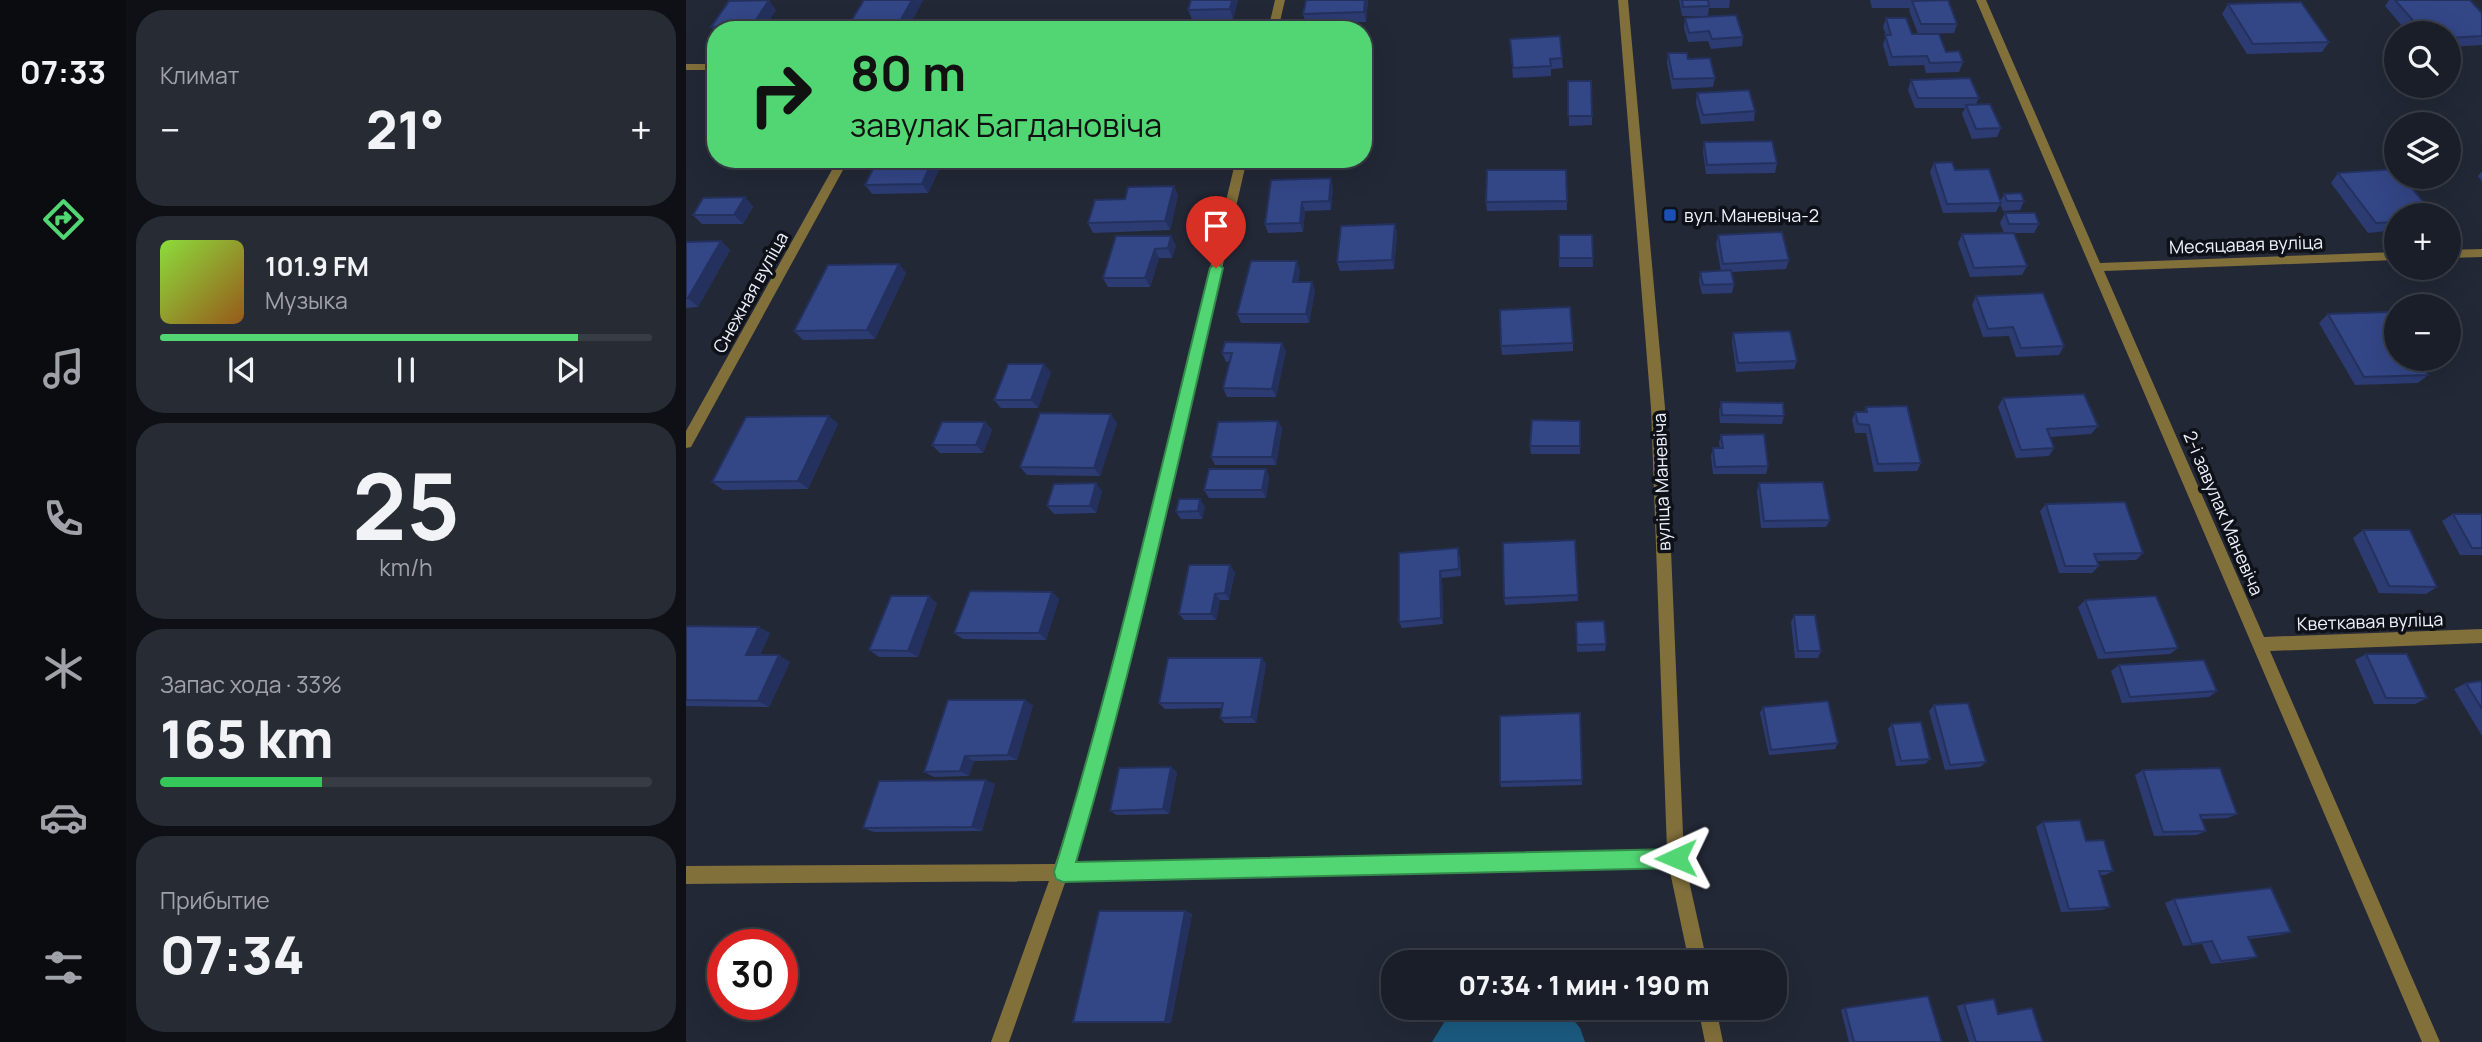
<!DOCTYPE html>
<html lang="ru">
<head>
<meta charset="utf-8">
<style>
  :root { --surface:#1a1e28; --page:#272b34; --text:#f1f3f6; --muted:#9fa2a8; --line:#383c45; --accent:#51d673 }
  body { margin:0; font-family:Manrope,sans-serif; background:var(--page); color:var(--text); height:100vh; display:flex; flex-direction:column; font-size:26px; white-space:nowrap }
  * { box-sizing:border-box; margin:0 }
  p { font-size:23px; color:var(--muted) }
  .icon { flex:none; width:38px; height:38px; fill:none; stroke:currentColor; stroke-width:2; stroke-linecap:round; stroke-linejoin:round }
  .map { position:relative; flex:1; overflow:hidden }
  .drawer { display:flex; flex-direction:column; gap:10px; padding:10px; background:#0e1016; width:560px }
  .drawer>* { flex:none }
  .guide { position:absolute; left:21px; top:21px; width:665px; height:147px; border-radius:28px; box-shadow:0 7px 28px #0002,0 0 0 2px var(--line); background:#51d673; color:#111; overflow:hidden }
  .controls { position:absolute; left:1698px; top:21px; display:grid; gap:14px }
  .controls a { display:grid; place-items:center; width:77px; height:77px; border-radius:50%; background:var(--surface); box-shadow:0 7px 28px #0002,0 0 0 2px var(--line); font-size:35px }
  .speed { position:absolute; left:21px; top:929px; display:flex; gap:14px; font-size:35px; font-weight:700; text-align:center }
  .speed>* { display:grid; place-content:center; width:91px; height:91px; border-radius:50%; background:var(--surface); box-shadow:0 7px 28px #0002,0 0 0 2px var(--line); line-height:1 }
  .speed .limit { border:10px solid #d22; background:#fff; color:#111 }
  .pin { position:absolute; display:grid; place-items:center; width:60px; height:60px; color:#fff; margin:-72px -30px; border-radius:50% 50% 50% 0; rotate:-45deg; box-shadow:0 0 7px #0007 }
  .pin .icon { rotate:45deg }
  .me { position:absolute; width:77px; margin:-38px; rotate:269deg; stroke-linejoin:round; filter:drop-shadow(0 0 5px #0008) }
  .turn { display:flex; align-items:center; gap:24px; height:147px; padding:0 28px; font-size:32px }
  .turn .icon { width:91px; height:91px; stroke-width:2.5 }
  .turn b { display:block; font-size:49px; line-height:60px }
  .big { font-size:52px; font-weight:800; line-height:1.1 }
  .drawer .widget { flex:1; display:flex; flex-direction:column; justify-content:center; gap:10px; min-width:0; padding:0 24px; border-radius:28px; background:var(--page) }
  .drawer .dial { align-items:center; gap:0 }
  .dial b { font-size:91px; line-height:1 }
  .song { display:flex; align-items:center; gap:21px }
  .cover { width:84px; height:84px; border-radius:10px; background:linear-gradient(135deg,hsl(90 70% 55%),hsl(30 70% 35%)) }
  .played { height:7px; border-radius:4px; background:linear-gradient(90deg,var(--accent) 85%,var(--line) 85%) }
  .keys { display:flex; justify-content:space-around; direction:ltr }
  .heat { display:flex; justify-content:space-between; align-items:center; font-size:38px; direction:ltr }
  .charge { height:10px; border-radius:5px; background:linear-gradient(90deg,#34c759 33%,var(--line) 0) }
  .trip { position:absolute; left:695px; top:950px; width:406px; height:70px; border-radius:28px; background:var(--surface); box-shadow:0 7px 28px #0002,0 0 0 2px var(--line); font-weight:800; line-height:70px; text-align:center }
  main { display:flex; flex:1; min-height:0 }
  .tabs { display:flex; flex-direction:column; width:126px; justify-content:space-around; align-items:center; background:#0a0c10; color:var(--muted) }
  .tabs .icon { width:49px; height:49px }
  .tabs .on { color:var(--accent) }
  .tabs b { font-size:32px; color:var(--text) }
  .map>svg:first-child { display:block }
</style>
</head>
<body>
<main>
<nav class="tabs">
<b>07:33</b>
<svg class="icon on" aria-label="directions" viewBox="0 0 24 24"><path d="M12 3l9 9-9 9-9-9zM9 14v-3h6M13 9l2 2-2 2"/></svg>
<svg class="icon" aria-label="music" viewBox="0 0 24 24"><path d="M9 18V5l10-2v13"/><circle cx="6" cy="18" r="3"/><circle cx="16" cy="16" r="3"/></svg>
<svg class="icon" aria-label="phone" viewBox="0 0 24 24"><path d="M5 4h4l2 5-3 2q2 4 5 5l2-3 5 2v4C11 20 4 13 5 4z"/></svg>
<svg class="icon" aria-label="climate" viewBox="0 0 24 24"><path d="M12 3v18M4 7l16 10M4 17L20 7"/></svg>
<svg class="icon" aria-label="car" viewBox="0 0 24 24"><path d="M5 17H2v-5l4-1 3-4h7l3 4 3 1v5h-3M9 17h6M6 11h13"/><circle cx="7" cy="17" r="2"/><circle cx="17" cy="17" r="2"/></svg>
<svg class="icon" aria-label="filters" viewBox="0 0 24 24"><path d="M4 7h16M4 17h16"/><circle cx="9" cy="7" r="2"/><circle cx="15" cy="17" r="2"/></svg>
</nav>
<section class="drawer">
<div class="widget"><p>Климат</p>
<div class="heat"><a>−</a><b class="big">21°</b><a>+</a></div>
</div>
<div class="widget">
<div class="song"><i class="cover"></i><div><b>101.9 FM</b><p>Музыка</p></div></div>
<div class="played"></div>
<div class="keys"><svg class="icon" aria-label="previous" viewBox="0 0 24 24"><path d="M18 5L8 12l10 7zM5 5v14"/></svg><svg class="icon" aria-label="pause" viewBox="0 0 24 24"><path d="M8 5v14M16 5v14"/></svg><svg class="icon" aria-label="next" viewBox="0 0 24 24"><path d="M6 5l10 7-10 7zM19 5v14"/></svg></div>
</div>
<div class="widget dial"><b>25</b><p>km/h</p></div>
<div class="widget"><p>Запас хода · 33%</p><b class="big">165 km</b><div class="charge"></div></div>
<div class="widget"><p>Прибытие</p><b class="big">07:34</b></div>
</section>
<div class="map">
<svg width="1796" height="1042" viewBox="0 0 1796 1042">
  <rect width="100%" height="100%" fill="#232836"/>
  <path fill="#1b5b80" d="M767 1008H878L894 1028 899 1042H746Z"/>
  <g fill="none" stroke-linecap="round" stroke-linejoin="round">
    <path fill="#82703b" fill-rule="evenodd" d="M589 0H599L592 30H582Z
      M932 0H942L979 408 998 858 1021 962H1003L983 867 380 880 323 1042H305L363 881 0 884V866L369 864 398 777 439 623 550 159H561C528 302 497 445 463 588 440 680 418 774 386 863L981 850 965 408Z
      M1290 0H1300L1414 263 1710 252V260L1418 271 1578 637 1796 629V643L1584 651 1754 1042H1736Z
      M0 64H30V70H0Z
      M152 159H163L5 447 0 448V431Z
      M1796 249V257L1762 258V250Z
      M1012 1008H1030L1037 1042H1019Z"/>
  </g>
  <path fill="#2c3c73" d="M237 0 221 30H165L162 26Z
    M552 0 547 19H506L502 10Z
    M620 0H682L680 22 620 23 617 14Z
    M993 0H1044L1043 8H1023L1022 16H996Z
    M1184 0H1262L1271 24 1268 33 1232 34 1223 10 1224 8H1186Z
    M1703 0H1784L1796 13V45L1762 47V33H1722L1699 6Z
    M1542 4 1643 42 1636 52 1561 54 1536 14Z
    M90 10 77 30H30V32L25 27Z
    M999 18 1057 37 1056 46 1025 49 1022 41 1002 42 998 28Z
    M1200 18 1226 34 1260 52 1277 62 1273 72 1240 73 1238 65 1203 66 1197 45 1200 35 1197 27Z
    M824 39 876 58 877 68 865 69V76L827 78Z
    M982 53 1029 78 1027 87 986 89 981 63Z
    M1225 80 1293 98 1290 104 1315 128 1311 137 1286 139 1276 114 1279 108H1229L1222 90Z
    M882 81 906 116V125L883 126Z
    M1011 93 1069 111 1068 121 1015 124 1010 103Z
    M1018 142 1091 163 1089 173 1020 174 1017 152Z
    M258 159 242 193 186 194 179 185Z
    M480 159H513L512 160H480Z
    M1248 163 1269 170 1314 202 1318 194 1338 201 1334 210 1317 211 1314 204 1310 212 1257 213 1244 172Z
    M880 170 881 210 801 211 800 202Z
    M1796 171V182L1792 176Z
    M1652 173 1710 215V230L1682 233 1645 183Z
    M585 180 647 187 645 210 619 211 617 232 582 233 579 224Z
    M488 186 492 195 484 230 407 233 402 223 439 199Z
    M59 197 67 207 57 224H16L7 215Z
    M1319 213 1353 224 1348 233H1328L1341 266 1336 275 1284 277 1272 243 1276 234 1318 233 1314 223Z
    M709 224 711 234 708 269 654 271 651 262Z
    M873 235H906L907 267H873Z
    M1032 235 1103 260 1100 269 1046 272 1048 284 1046 293 1016 294 1013 281 1014 272 1035 271 1030 244Z
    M430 236 490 245 486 258H473L464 287H422L417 278Z
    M35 241 44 250 12 307 0 308V242Z
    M213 264 220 273 189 339 117 340 108 331Z
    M614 270 612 282H626L629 291 623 323H555L551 314Z
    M1290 296 1378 346 1373 355 1330 357 1323 336 1297 337 1286 305Z
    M1642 314 1742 375 1732 383 1669 385 1633 323Z
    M1047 333 1111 361 1108 369 1050 372 1046 341Z
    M887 343V351L816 355 815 346Z
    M600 351 590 397H541L537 388 544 361 540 362 536 353Z
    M365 372 352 408H315L308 400Z
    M1317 398 1412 426 1405 434 1364 437 1368 448 1363 456 1330 458 1312 407Z
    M1035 402 1098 416 1096 424 1034 423 1033 410Z
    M1180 407 1235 463 1231 471 1188 472 1180 433H1169L1166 420 1169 412H1178Z
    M143 416 152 424 122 489 37 490 26 482Z
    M592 421 596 429 590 465H529L525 457Z
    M894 421V454H845L844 446Z
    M299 422 306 430 297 453H254L246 445Z
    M431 423 414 476 341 475 334 467Z
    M1035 435 1082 466 1080 474H1027L1025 456 1027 448H1034L1033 443Z
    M580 469 583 477 580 498H523L518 490Z
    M1073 483 1144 520 1140 527 1075 528 1071 491Z
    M416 491 410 513 368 514 361 506Z
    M1360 504 1457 553 1450 560 1411 561 1413 566 1406 573H1373L1354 511Z
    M519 507 516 519H495L490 512Z
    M1767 514H1796V555H1774L1756 521Z
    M1677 530 1751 587 1740 594 1693 593 1667 538Z
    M889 540 892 601 819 605 818 598Z
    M713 553 774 555 775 576 756 578 757 624 716 628 713 622Z
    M549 572 543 600H534L530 620H498L493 614Z
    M366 592 373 599 360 640 277 639 268 633Z
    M1399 600 1492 648 1484 654 1412 659 1392 607Z
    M251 603 232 657H193L183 650Z
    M1108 615 1135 651 1132 658H1109L1105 622Z
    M890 622 920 644 919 651 891 652Z
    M0 626 84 633 74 655 104 662 83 707 0 706Z
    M1680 654 1741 698 1729 704H1688L1669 660Z
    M576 658 580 664 570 723H539L534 718 536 708 479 709 473 703Z
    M1433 665 1531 691 1523 697 1436 703 1425 671Z
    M1796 681V736L1768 689 1780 683Z
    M347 705 331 760 288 761 283 776 248 777 238 772Z
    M1248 705 1300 762 1294 767 1259 770 1243 711Z
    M1077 707 1152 743 1149 749 1083 755 1074 713Z
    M894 713 896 785 815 787 814 782Z
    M1206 724 1244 759 1239 764 1210 766 1202 729Z
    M1457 770 1551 814 1542 818 1516 819 1520 831 1511 835 1468 836 1449 775Z
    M491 772 483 814 431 815 424 811Z
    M309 784 296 831 188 832 177 828Z
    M1357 822 1400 841 1427 871 1419 875H1414L1424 907 1416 910 1375 912 1350 827Z
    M1488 899 1605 932 1594 935 1563 939 1571 957 1560 960 1525 964 1516 944 1497 946 1479 903Z
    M499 911 506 914 485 1023H395L387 1022Z
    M1278 1004 1312 1014 1357 1042H1283L1271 1006Z
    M1159 1008 1256 1042H1163L1155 1010Z"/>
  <path fill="#24315e" d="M83 0 90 10 77 30H69L66 26Z
    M226 0H237L221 30H215L212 25Z
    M546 0H552L547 19 544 9Z
    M679 0H682L680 22 678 12Z
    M247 159H258L242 193 236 184Z
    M645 178 647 187 645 210 643 201Z
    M488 186 492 195 484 230 479 221Z
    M59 197 67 207 57 224 48 215Z
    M616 202 619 211 617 232 614 223Z
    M709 224 711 234 708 269 706 260Z
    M485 236 490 245 486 258 482 248Z
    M35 241 44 250 12 307 2 298Z
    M469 249 473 258 464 287 459 278Z
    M611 261 614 270 610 291 607 282Z
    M213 264 220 273 189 339 181 330Z
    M626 282 629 291 623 323 620 314Z
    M596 343 600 351 590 397 586 389Z
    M358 364 365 372 352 408 345 400Z
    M425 414 431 423 414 476 408 468Z
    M143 416 152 424 122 489 112 481Z
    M592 421 596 429 590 465 586 457Z
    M299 422 306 430 297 453 290 445Z
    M580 469 583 477 580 498 576 490Z
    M410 483 416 491 410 513 404 506Z
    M514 499 519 507 516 519 512 511Z
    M544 565 549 572 543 600 539 593Z
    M754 571 756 578 757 624 755 618Z
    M366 592 373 599 360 640 353 633Z
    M529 594 534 600 530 620 525 614Z
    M243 596 251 603 232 657 222 651Z
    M73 627 84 633 71 661 60 655Z
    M93 655 104 662 83 707 72 701Z
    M576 658 580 664 570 723 565 717Z
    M339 700 347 705 331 760 322 755Z
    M279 756 288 761 283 776 274 771Z
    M485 767 491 772 483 814 477 809Z
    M300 780 309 784 296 831 286 827Z
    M499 911 506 914 485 1023 479 1022Z"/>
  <path fill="#334686" stroke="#24315e" stroke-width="2" d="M83 0 66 26 25 27 43 1Z
    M178 0H226L212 25 162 26Z
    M505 0H546L544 9 502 10Z
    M620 0H679L678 12 617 14Z
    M996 0H1022L1023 6 997 7Z
    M1262 0 1271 24H1235L1226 1Z
    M1709 0H1784L1796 13V36L1762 38V33H1738Z
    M1615 2 1643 42 1567 44 1542 4Z
    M1050 15 1057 37 1026 39 1023 31 1003 33 999 18Z
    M1200 18H1220L1226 34H1253L1260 52 1273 51 1277 62 1244 63 1241 56 1206 57 1199 35H1205Z
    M614 23H648L647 30H613Z
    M874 36 876 58 864 59 865 66 827 68 824 39Z
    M982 53H1001L1002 59 1024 58 1029 78 987 79Z
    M1284 78 1293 98H1232L1225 80Z
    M882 81H905L906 116H882Z
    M1063 90 1069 111 1017 115 1011 93Z
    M1304 104 1315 128 1290 129 1280 105Z
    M1086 141 1091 163 1021 165 1018 142Z
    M192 159H247L236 184 179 185Z
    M1266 162 1269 170 1303 169 1315 203 1261 204 1248 163Z
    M1710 169V177H1717L1748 215H1710V222L1690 223 1652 173Z
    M801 170H880L881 201 800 202Z
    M645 178 643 201 616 202 614 223 579 224 585 180Z
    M488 186 479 221 402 223 409 200 439 199 442 187Z
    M1335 193 1338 201H1321L1318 194Z
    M59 197 48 215H7L17 198Z
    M1319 213H1349L1353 224H1323Z
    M709 224 706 260 651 262 655 226Z
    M1096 232 1103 260 1037 264 1032 235Z
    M1328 233 1341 266 1288 268 1276 234Z
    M873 235H906L907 258H873Z
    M430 236H485L482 248 469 249 459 278H417Z
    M35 241 2 298H0V242Z
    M565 261H611L607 282H626L620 314H551Z
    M213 264 181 330 108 331 142 265Z
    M1045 270 1048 284 1017 285 1014 272Z
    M1357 293 1378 346 1335 348 1327 327 1302 329 1290 296Z
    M884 307 887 343 815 346 814 310Z
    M1703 312 1710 322V359H1732L1742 375 1678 377 1642 314Z
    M1104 331 1111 361 1052 363 1047 333Z
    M539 342 596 343 586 389 537 388 546 353H536Z
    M322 364H358L345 400H308Z
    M1398 394 1412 426 1361 429 1368 448 1335 450 1317 398Z
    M1035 402 1097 403 1098 416 1036 415Z
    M1221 406 1235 463 1192 464 1183 425 1172 424 1169 412H1181L1180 407Z
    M354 413 425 414 408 468 334 467Z
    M143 416 112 481 26 482 60 417Z
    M846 420 894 421V446H844Z
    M592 421 586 457H525L532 422Z
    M256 422H299L290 445H246Z
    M1078 434 1082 466 1029 467 1027 448H1037L1035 435Z
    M523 469H580L576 490H518Z
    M1137 482 1144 520 1078 521 1073 483Z
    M410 483 404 506H361L368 484Z
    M493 499H514L512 511 490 512Z
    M1439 502 1457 553 1408 554 1413 566H1379L1360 504Z
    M1767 514H1796V548H1786Z
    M1677 530H1724L1751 587 1703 586Z
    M889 540 892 595 818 598 817 543Z
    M772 548 773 569 754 571 755 618 713 622V553Z
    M503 565H544L539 593 529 594 525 614H493Z
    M284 591 366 592 353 633H268Z
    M205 596H243L222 651 183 650Z
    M1470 596 1492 648 1419 653 1399 600Z
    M1108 615H1129L1135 651H1112Z
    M918 621 920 644 891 645 890 622Z
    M0 626 73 627 60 655H93L72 701 0 700Z
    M1680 654H1721L1741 698H1700Z
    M482 658H576L565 717 534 718 537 703H473Z
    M1518 660 1531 691 1444 697 1433 665Z
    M1796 681V709L1780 683Z
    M262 700H339L322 755 279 756 274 771 238 772Z
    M1142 701 1152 743 1085 750 1077 707Z
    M1282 703 1300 762 1264 765 1248 705Z
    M894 713 896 780 814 782V716Z
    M1235 722 1244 759 1215 761 1206 724Z
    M485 767 477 809 424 811 433 768Z
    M1534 768 1551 814 1514 815 1520 831 1477 832 1457 770Z
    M300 780 286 827 177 828 193 781Z
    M1394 820 1400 841 1418 840 1427 871H1413L1424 907 1383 909 1357 822Z
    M1585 888 1605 932 1562 937 1571 957 1535 961 1526 941 1506 944 1488 899Z
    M413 911H499L479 1022H387Z
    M1242 996 1256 1042H1168L1159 1008Z
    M1308 999 1312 1014 1346 1008 1357 1042H1290L1278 1004Z"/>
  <path fill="#51d673" stroke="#358b4b" stroke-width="2" d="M530 263 537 268C491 466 448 666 390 862L990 849 997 852 1000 858 997 865 990 868 377 882 370 879 368 872C429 673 474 470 524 268Z"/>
  <rect fill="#1a4fb4" stroke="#0f1118" stroke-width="2.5" x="977" y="208" width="14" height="14" rx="3.5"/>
  <g text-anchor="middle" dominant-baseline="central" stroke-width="7" stroke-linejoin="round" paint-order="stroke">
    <g font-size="18" fill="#eef2fb" stroke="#0f1118" text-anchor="start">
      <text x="998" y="215">вул. Маневіча-2</text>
    </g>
    <g font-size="18" fill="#eef2fb" stroke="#0f1118">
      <text transform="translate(1560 244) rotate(-2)">Месяцавая вуліца</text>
      <text transform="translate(64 292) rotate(-61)">Снежная вуліца</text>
      <text transform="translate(975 482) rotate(-92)">вуліца Маневіча</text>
      <text transform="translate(1538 513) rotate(67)">2-і завулак Маневіча</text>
      <text transform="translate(1684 621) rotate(-2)">Кветкавая вуліца</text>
    </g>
  </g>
</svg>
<div class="controls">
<a><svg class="icon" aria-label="search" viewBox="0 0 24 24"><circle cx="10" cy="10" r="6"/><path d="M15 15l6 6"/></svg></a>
<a><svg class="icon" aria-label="layers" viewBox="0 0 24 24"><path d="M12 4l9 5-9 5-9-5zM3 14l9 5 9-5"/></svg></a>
<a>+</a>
<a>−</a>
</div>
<div class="speed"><div class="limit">30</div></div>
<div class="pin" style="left:530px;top:268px;background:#d93025"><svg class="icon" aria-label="arrive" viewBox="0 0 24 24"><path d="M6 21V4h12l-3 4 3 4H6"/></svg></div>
<svg class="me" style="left:990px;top:858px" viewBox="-20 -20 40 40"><path d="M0-17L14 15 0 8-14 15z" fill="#51d673" stroke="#fff" stroke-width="4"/></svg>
<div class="trip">07:34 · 1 мин · 190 m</div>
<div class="guide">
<div class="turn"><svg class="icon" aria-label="right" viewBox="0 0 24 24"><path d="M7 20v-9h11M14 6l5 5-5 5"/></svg><div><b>80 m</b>завулак Багдановіча</div></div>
</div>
</div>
</main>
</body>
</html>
